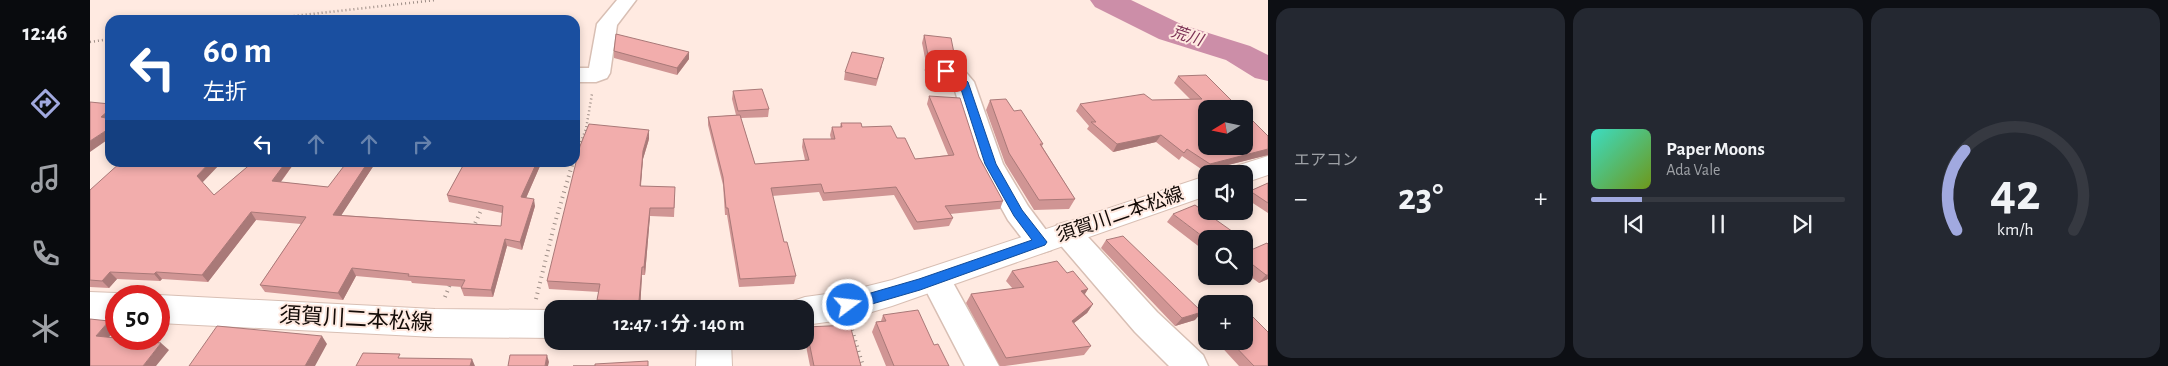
<!DOCTYPE html>
<html lang="ja">
<head>
<meta charset="utf-8">
<style>
  :root { --surface:#171b24; --page:#242831; --text:#f1f3f6; --muted:#9ea1a6; --line:#363941; --accent:#a1a9df }
  body { margin:0; font-family:"Alegreya Sans","Noto Sans JP",sans-serif; background:var(--page); color:var(--text); height:100vh; display:flex; flex-direction:column; font-size:19px; white-space:nowrap }
  * { box-sizing:border-box; margin:0 }
  p { font-size:16px; color:var(--muted) }
  .icon { flex:none; width:28px; height:28px; fill:none; stroke:currentColor; stroke-width:2; stroke-linecap:round; stroke-linejoin:round }
  .map { position:relative; flex:1; overflow:hidden }
  .sheet { display:flex; flex-direction:column; gap:8px; padding:8px; background:#0d0f14; width:900px }
  .sheet>* { flex:none }
  .top-card { position:absolute; left:15px; top:15px; width:475px; height:152px; border-radius:15px; box-shadow:0 2px 8px #0003; background:#1a4fa0; color:#fff; overflow:hidden }
  .needle { width:32px; rotate:260deg }
  .controls { position:absolute; left:1108px; top:100px; display:grid; gap:10px }
  .controls a { display:grid; place-items:center; width:55px; height:55px; border-radius:10px; background:var(--surface); box-shadow:0 2px 8px #0003; font-size:25px }
  .speed { position:absolute; left:15px; top:285px; display:flex; gap:10px; font-size:25px; font-weight:700; text-align:center }
  .speed>* { display:grid; place-content:center; width:65px; height:65px; border-radius:50%; background:var(--surface); box-shadow:0 2px 8px #0003; line-height:1 }
  .speed .limit { border:8px solid #d22; background:#fff; color:#111 }
  .pin { position:absolute; display:grid; place-items:center; width:42px; height:42px; color:#fff; margin:-21px; border-radius:10px; box-shadow:0 2px 8px #0006 }
  .me { position:absolute; width:55px; margin:-28px; rotate:75deg; stroke-linejoin:round; filter:drop-shadow(0 0 4px #0008) }
  .turn { display:flex; align-items:center; gap:18px; height:105px; padding:0 15px; font-size:22px }
  .turn .icon { width:65px; height:65px; stroke-width:2.5 }
  .turn b { display:block; font-size:35px; line-height:42px }
  .lanes { display:flex; align-items:center; height:48px; padding:0 15px; background:#0003; justify-content:center; gap:25px; direction:ltr }
  .lanes .off { opacity:.35 }
  .big { font-size:38px; font-weight:700; line-height:1.1 }
  .sheet .card { flex:1; display:flex; flex-direction:column; justify-content:center; gap:8px; min-width:0; padding:0 18px; border-radius:15px; background:var(--page) }
  .sheet .dial { align-items:center; gap:0 }
  .dial svg { height:130px; overflow:visible; fill:none; stroke:var(--line); stroke-width:7; stroke-linecap:round; text-anchor:middle }
  .dial text { fill:var(--text); stroke:none }
  .song { display:flex; align-items:center; gap:15px }
  .cover { width:60px; height:60px; border-radius:8px; background:linear-gradient(135deg,hsl(170 70% 55%),hsl(80 70% 35%)) }
  .played { height:5px; border-radius:2px; background:linear-gradient(90deg,var(--accent) 20%,var(--line) 20%) }
  .keys { display:flex; justify-content:space-around; direction:ltr }
  .heat { display:flex; justify-content:space-between; align-items:center; font-size:28px; direction:ltr }
  .sheet .tiles { flex:1; display:grid; gap:8px; grid-template-columns:repeat(3,1fr) }
  .trip { position:absolute; left:454px; top:300px; width:270px; height:50px; border-radius:15px; background:var(--surface); box-shadow:0 2px 8px #0003; font-weight:700; line-height:50px; text-align:center }
  main { display:flex; flex:1; min-height:0 }
  .tab-bar { display:flex; flex-direction:column; width:90px; justify-content:space-around; align-items:center; background:#090b0e; color:var(--muted) }
  .tab-bar .icon { width:35px; height:35px }
  .tab-bar .active { color:var(--accent) }
  .tab-bar b { font-size:22px; color:var(--text) }
  .map>svg:first-child { display:block }
</style>
</head>
<body>
<main>
<nav class="tab-bar">
<b>12:46</b>
<svg class="icon active" aria-label="directions" viewBox="0 0 24 24"><path d="M12 3l9 9-9 9-9-9zM9 14v-3h6M13 9l2 2-2 2"/></svg>
<svg class="icon" aria-label="music" viewBox="0 0 24 24"><path d="M9 18V5l10-2v13"/><circle cx="6" cy="18" r="3"/><circle cx="16" cy="16" r="3"/></svg>
<svg class="icon" aria-label="phone" viewBox="0 0 24 24"><path d="M5 4h4l2 5-3 2q2 4 5 5l2-3 5 2v4C11 20 4 13 5 4z"/></svg>
<svg class="icon" aria-label="climate" viewBox="0 0 24 24"><path d="M12 3v18M4 7l16 10M4 17L20 7"/></svg>
</nav>
<div class="map">
<svg width="1178" height="366" viewBox="0 0 1178 366">
  <rect width="100%" height="100%" fill="#ffeae1"/>
  <g fill="none" stroke-linecap="round" stroke-linejoin="round">
    <path fill="#cc8ea8" fill-rule="evenodd" d="M1000 0H1041L1093 25 1160 46 1178 55V81L1165 78 1136 60 1069 39 1005 7Z"/>
    <defs>
      <path id="minor" d="M527 0H546L527 25 520 73 517 78 506 82H485V68H499L507 24Z
        M847 64 873 69 884 82 913 164 938 206 965 242 961 250 951 253 941 250 918 220 887 164 863 84 858 79 839 75 836 70 839 65Z
        M977 222 987 225 1067 312 1113 355 1118 366H1079L1045 332 967 241 963 233 967 225Z
        M845 267 856 270 909 366H875L830 279 834 270Z"/>
      <path id="secondary" d="M1178 156V175L1154 183V174H1140L1143 167Z
        M1116 176V196L802 306 758 319 715 325V309H700L703 301 715 297 758 291 802 280Z
        M0 292 26 293 34 296H26V321L0 320Z
        M69 295 345 309 462 310V338L345 337 69 323V296H66Z
        M607 341H641L642 366H606Z"/>
    </defs>
    <use href="#minor" stroke="#d8bfb4" stroke-width="3"/>
    <use href="#secondary" stroke="#d8bfb4" stroke-width="2"/>
    <path stroke="#9e8e87" stroke-width="2.5" stroke-dasharray="1 3" stroke-linecap="butt" d="M168 20 346 0
      M0 42 20 39
      M485 157 496 129 502 94"/>
    <path stroke="#9e8e87" stroke-width="4" stroke-dasharray="1 4.5" stroke-linecap="butt" d="M485 158 486 155
      M383 228 393 206
      M355 297 361 282
      M446 299 464 226 483 162
      M762 330 773 366"/>
    <use href="#minor" fill="#fff" fill-rule="evenodd"/>
    <use href="#secondary" fill="#fff" fill-rule="evenodd"/>
  </g>
  <path fill="#d09594" d="M834 35 865 58 863 65 847 62 836 63 832 43Z
    M524 51 599 59 587 75 524 58Z
    M792 66 786 86 754 80 755 72Z
    M1088 76 1178 136V155L1114 171 1092 156 1089 160 1066 142 1023 152 997 129 999 126 986 111 990 104 1062 100 1100 99 1084 83Z
    M643 91 679 109 678 117 651 118 665 164 715 160 712 147 713 139H741L740 135 742 127H750L751 123 772 127 807 138 825 159 858 155 837 104 839 96 889 157 913 201 910 209 860 214 863 218 859 226 824 230 804 195 733 201 729 192 682 196 694 242 706 276 704 284 649 287 637 215H635L633 185 618 125V117L646 115 642 99Z
    M900 100 924 111 953 144 952 146 985 199 979 209 944 210 915 163 896 110Z
    M559 139 553 159 551 186 585 195 584 217 560 216 555 275H552L550 309 509 308 507 300 509 292 459 289 457 281Z
    M163 162H205L191 182 238 187 286 162 251 215 411 226 412 213 359 202 357 195 375 162H449L450 166 436 198 445 206 432 250 417 246 403 297 374 296 371 288 372 287 322 283 321 281 266 276 253 300 175 292 170 285 211 224 166 220 118 282 72 279 70 281 27 279 19 288 0 287V190L112 183 124 195Z
    M1178 183V213L1155 198 1160 191Z
    M1083 214 1116 239V252L1077 222Z
    M1016 240 1105 320 1085 326 1011 248Z
    M1178 244V279L1169 283 1154 272V253Z
    M922 271 977 273 998 289 995 294 1003 304 997 313 984 323 1001 346 994 355 915 366H910L876 303 881 294 923 289 916 281Z
    M793 315 844 345 859 366H796L782 332 786 322 791 321Z
    M1116 319V331L1110 325Z
    M716 327 771 366H720L715 341Z
    M1126 341H1154L1178 366H1149Z"/>
  <path fill="#a97978" d="M599 52V59L587 75V68Z
    M20 109V121L11 117Z
    M20 128V138L0 152V141Z
    M559 130V139L553 159 550 194V186L553 151Z
    M1071 135 1066 142 1023 152 1027 144Z
    M1178 149V155L1114 171 1120 164Z
    M120 162H132L112 183 107 176Z
    M196 162H205L186 188 182 181Z
    M278 162H286L247 222 243 215Z
    M447 162H449L450 166 433 205 431 197Z
    M444 199 445 206 432 250 430 242Z
    M560 208V216L555 275 554 267Z
    M161 212 166 220 118 282 112 275Z
    M415 239 417 246 403 297 401 290Z
    M552 267V275L550 309 549 301Z
    M262 268 266 276 253 300 248 293Z
    M20 272 27 279 19 288 12 281Z
    M66 272 72 279 70 281 64 274Z
    M1176 275H1178V279L1169 283Z
    M998 289 992 298 991 291Z
    M1003 304 997 313 975 330 982 321Z
    M1112 312 1105 320 1085 326 1092 318Z
    M19 321 26 329 14 343 6 336Z
    M232 336 237 344 225 366H215Z
    M71 343 79 350 66 366H53Z
    M457 355 459 362 458 366H455Z
    M382 359 385 366H380Z"/>
  <path fill="#f2adac" stroke="#a97978" d="M526 34 599 52 587 68 524 51Z
    M834 35 861 38 865 58 850 55H838Z
    M762 52 794 58 787 79 755 72Z
    M1116 75 1150 109H1116V146H1154V112L1178 136V149L1120 164 1097 149 1094 153 1071 135 1027 144 1001 122H1006L990 104 1054 94 1062 100 1112 99 1088 76Z
    M672 89 679 109 648 111 643 91Z
    M839 96 870 98 889 157 913 201 855 206 863 218 827 222 806 187 734 193 731 184 681 188 694 242H697L706 276 650 279 638 208H636L633 177 618 117 650 115 665 164 719 160 713 139H745L742 127H752L751 123H771L772 127 801 126 807 138H815L825 159 864 155Z
    M916 99 924 111 931 110 953 144H950L985 199 949 200 919 153 900 100Z
    M0 102 20 104V109L11 117 20 119V128L0 141Z
    M499 124 559 130 553 151 550 186 585 187 584 208H560L554 267H552L549 301 507 300 510 284 457 281 490 146Z
    M31 162H120L107 176 124 195 163 162H196L182 181 238 187 257 162H278L243 215 411 226 413 206 357 195 375 162H447L431 197 444 199 430 242 415 239 401 290 371 288 375 280 318 276 319 274 262 268 248 293 170 285 216 217 161 212 112 275 66 272 64 274 20 272 12 281 0 280V190Z
    M1178 183V203L1160 191Z
    M1105 205 1153 239H1116L1083 214Z
    M1033 236 1112 312 1092 318 1016 240Z
    M1154 239 1159 243 1154 246Z
    M1177 243 1178 244V275H1176L1154 258V253Z
    M967 261 977 273 983 271 998 289 991 291 1003 304 982 321 1001 346 916 358 881 294 934 287 922 271Z
    M1155 309 1178 332V366H1164L1140 341H1154V310Z
    M828 310 844 345 848 344 859 366H804L786 322 796 321 793 315Z
    M0 319 19 321 6 336 26 338V339H35L71 343 53 366H0Z
    M760 325 771 366H724L716 327Z
    M127 326 232 336 215 366H99Z
    M273 353 310 354 308 358 382 359 380 366H266Z
    M420 355H457L455 366H418Z
    M558 361V366H483H505V364Z"/>
  <path fill="#1a73e8" stroke="#114b97" d="M856 68 868 72 878 82 906 164 932 210 957 242 955 245 830 290 758 311 753 309 751 305 753 301 829 279 942 240 924 216 895 164 869 83C864 78 856 76 852 71Z"/>
  <g text-anchor="middle" dominant-baseline="central" stroke-width="4" stroke-linejoin="round" paint-order="stroke">
    <g font-size="16" font-style="italic" fill="#7c3155" stroke="#ffeae1">
      <text transform="translate(1097 36) rotate(18)">荒川</text>
    </g>
    <g font-size="19" fill="#140c08" stroke="#ffeae1">
      <text transform="translate(1030 215) rotate(-19)">須賀川二本松線</text>
    </g>
    <g font-size="22" fill="#140c08" stroke="#ffeae1">
      <text transform="translate(266 319) rotate(3)">須賀川二本松線</text>
    </g>
  </g>
</svg>
<div class="controls">
<a><svg class="needle" viewBox="-14 -14 28 28"><path d="M0-13l5 13h-10z" fill="#e53935"/><path d="M0 13l5-13h-10z" fill="#9ea1a6"/></svg></a>
<a><svg class="icon" aria-label="sound" viewBox="0 0 24 24"><path d="M4 9h4l5-4v14l-5-4H4zM17 9q2 3 0 6"/></svg></a>
<a><svg class="icon" aria-label="search" viewBox="0 0 24 24"><circle cx="10" cy="10" r="6"/><path d="M15 15l6 6"/></svg></a>
<a>+</a>
</div>
<div class="speed"><div class="limit">50</div></div>
<div class="pin" style="left:856px;top:71px;background:#d93025"><svg class="icon" aria-label="arrive" viewBox="0 0 24 24"><path d="M6 21V4h12l-3 4 3 4H6"/></svg></div>
<svg class="me" style="left:758px;top:305px" viewBox="-20 -20 40 40"><circle r="17" fill="#1a73e8" stroke="#fff" stroke-width="3"/><path d="M0-11L8 9 0 5-8 9z" fill="#fff"/></svg>
<div class="trip">12:47 · 1 分 · 140 m</div>
<div class="top-card">
<div class="turn"><svg class="icon" aria-label="left" viewBox="0 0 24 24"><path d="M17 20v-9H6M10 6l-5 5 5 5"/></svg><div><b>60 m</b>左折</div></div>
<div class="lanes"><svg class="icon" aria-label="left" viewBox="0 0 24 24"><path d="M17 20v-9H6M10 6l-5 5 5 5"/></svg><svg class="icon off" aria-label="ahead" viewBox="0 0 24 24"><path d="M12 20V5M6 11l6-6 6 6"/></svg><svg class="icon off" aria-label="ahead" viewBox="0 0 24 24"><path d="M12 20V5M6 11l6-6 6 6"/></svg><svg class="icon off" aria-label="right" viewBox="0 0 24 24"><path d="M7 20v-9h11M14 6l5 5-5 5"/></svg></div>
</div>
</div>
<section class="sheet">
<div class="tiles">
<div class="card"><p>エアコン</p>
<div class="heat"><a>−</a><b class="big">23°</b><a>+</a></div>
</div>
<div class="card">
<div class="song"><i class="cover"></i><div><b>Paper Moons</b><p>Ada Vale</p></div></div>
<div class="played"></div>
<div class="keys"><svg class="icon" aria-label="previous" viewBox="0 0 24 24"><path d="M18 5L8 12l10 7zM5 5v14"/></svg><svg class="icon" aria-label="pause" viewBox="0 0 24 24"><path d="M8 5v14M16 5v14"/></svg><svg class="icon" aria-label="next" viewBox="0 0 24 24"><path d="M6 5l10 7-10 7zM19 5v14"/></svg></div>
</div>
<div class="card dial"><svg viewBox="0 0 100 80">
<path d="M14 69A42 42 0 1 1 86 69"/>
<path d="M14 69A42 42 0 0 1 19 20" stroke="#a1a9df"/>
<text x="50" y="56" font-size="32" font-weight="700">42</text>
<text x="50" y="72" font-size="11">km/h</text>
</svg></div>
</div>
</section>
</main>
</body>
</html>
